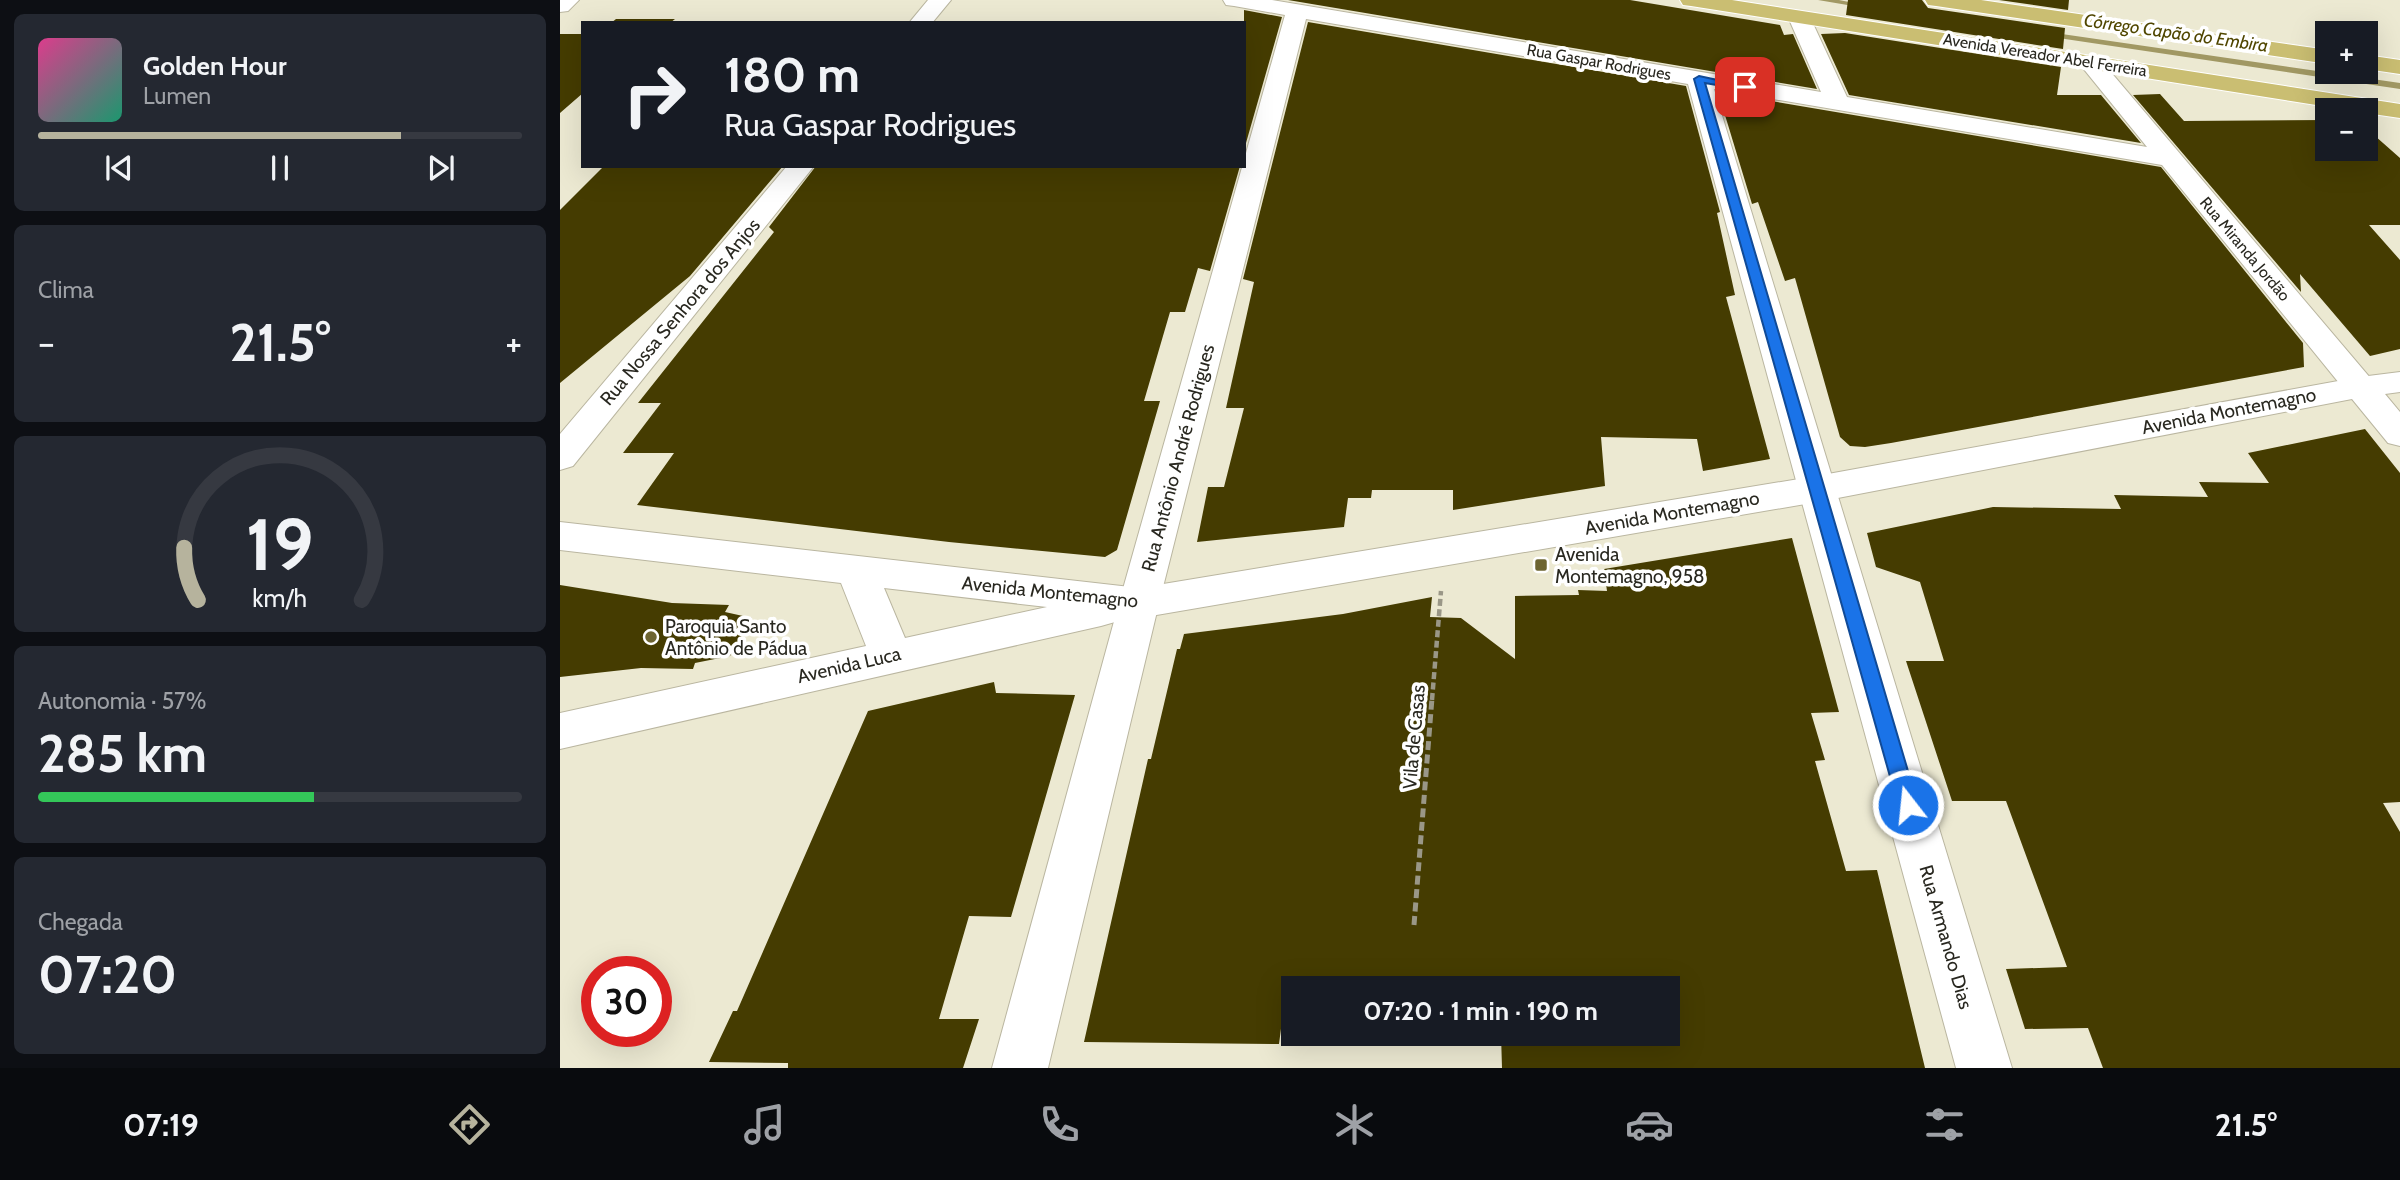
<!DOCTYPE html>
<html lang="pt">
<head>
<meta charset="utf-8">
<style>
  :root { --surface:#171b24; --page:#242831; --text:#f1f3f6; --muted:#9ea1a6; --line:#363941; --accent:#b6b39d }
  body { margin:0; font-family:Cabin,sans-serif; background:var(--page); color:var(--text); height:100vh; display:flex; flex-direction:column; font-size:26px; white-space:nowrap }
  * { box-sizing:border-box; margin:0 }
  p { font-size:23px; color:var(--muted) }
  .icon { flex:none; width:38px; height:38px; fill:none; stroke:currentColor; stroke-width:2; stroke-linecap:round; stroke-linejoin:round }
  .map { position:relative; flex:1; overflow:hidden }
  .side { display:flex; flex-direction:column; gap:14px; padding:14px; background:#0d0f14; width:560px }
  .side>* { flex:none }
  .top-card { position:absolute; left:21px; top:21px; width:665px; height:147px; border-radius:0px; box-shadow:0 7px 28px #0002; background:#171b24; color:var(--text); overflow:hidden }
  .buttons { position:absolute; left:1755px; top:21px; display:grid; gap:14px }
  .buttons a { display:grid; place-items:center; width:63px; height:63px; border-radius:0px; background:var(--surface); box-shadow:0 7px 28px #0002; font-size:35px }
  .speed { position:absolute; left:21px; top:956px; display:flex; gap:14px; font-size:35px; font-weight:700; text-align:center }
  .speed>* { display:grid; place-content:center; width:91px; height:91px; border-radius:50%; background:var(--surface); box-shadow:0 7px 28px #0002; line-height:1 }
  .speed .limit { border:10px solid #d22; background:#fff; color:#111 }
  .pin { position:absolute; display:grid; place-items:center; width:60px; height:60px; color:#fff; margin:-30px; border-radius:14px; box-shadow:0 4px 10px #0006 }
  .me { position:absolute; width:77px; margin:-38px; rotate:344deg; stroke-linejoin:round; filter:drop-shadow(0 0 5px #0008) }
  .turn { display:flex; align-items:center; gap:24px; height:147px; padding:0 28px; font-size:32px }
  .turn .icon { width:91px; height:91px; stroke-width:2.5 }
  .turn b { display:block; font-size:49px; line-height:60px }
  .big { font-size:52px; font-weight:700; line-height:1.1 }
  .side .widget { flex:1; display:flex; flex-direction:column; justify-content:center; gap:10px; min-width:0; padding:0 24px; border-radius:10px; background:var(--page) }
  .side .dial { align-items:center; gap:0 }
  .dial svg { height:182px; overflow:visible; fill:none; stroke:var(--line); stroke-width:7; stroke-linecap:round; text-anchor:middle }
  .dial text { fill:var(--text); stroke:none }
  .song { display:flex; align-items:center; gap:21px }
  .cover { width:84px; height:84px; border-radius:10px; background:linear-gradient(135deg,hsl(330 70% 55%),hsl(160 70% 35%)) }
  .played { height:7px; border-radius:4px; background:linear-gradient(90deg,var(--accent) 75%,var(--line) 75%) }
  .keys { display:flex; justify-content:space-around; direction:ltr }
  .heat { display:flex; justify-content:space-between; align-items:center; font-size:38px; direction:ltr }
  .charge { height:10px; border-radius:5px; background:linear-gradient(90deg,#34c759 57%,var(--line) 0) }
  .trip { position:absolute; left:721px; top:976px; width:399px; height:70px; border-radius:0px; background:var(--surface); box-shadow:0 7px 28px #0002; font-weight:700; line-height:70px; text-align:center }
  .dock { display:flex; height:112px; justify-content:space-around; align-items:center; background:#090b0e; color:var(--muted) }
  .dock .icon { width:49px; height:49px }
  .dock .on { color:var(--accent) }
  .dock b { font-size:32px; color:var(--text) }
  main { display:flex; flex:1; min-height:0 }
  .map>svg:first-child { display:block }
</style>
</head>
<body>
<main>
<section class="side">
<div class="widget">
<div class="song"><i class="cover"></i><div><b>Golden Hour</b><p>Lumen</p></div></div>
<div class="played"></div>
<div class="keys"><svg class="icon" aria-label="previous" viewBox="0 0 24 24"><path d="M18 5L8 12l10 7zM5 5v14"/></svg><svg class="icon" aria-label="pause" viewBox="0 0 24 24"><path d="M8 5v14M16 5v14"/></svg><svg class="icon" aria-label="next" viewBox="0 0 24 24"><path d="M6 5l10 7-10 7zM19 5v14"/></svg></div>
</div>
<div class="widget"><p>Clima</p>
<div class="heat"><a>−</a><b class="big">21.5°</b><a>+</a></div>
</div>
<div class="widget dial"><svg viewBox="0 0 100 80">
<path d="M14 69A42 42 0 1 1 86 69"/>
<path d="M14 69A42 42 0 0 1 8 46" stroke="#b6b39d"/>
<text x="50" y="56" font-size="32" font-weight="700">19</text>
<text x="50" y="72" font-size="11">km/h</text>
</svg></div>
<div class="widget"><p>Autonomia · 57%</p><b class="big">285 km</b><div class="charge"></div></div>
<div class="widget"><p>Chegada</p><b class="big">07:20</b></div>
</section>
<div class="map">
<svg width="1840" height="1068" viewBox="0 0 1840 1068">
  <rect width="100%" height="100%" fill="#ece9d2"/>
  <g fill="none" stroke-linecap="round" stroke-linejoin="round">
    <path fill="#a19863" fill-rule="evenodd" d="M1258 0H1279L1309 6 1305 8Z
      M1488 32 1840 83V89L1485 36V32Z"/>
  </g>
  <path fill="#453c01" d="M728 0H1070L1220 25 1224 35 1233 34 1257 89Z
    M1288 0H1362L1368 8 1505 28 1503 49 1286 15Z
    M1439 0H1509L1508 10Z
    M684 10 722 17 684 150Z
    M56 19H115L110 23H51Z
    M748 22 1126 86 1160 212 1157 213 1175 295 1166 297 1210 459 1143 471 1137 439 1041 437 1045 486 893 510V490H812L811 498H788L784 527 637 542 648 487H664L684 408H666L694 282 683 279Z
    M1285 33 1501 67 1497 95H1541L1581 143 1289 95 1261 34Z
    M0 34H23V93L0 113Z
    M1158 92 1601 167 1743 343 1744 367 1331 443 1305 447 1290 446 1280 437 1235 278 1225 281 1198 202 1192 204Z
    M1600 94 1624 121 1768 120V149H1806V128L1840 158V225H1809L1840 260V349L1810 356 1740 274 1741 292 1573 95Z
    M44 166H223L130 276 0 383V210Z
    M256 166H680L650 271 638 268 625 312H610L584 401H600L557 550 545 557 389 542 77 505 114 453H63L101 403H78L214 232 209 227Z
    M1805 429 1840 473V802L1823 803 1840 832V1068H1543L1528 1028 1465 1029 1446 969 1507 967 1446 801H1392L1346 661H1384L1360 582 1316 567 1307 533 1433 507 1561 509 1554 495 1648 497 1639 482 1709 483 1688 453Z
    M1232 538 1279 712 1251 713 1265 760 1255 761 1286 871 1317 870 1365 1068H942L941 1034H1108V989H733L726 991 719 1044 524 1042 588 759H591L617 649H620L624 634 783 614 872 597 870 617 901 618 955 659V596L1019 595 1018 590 1047 591 1044 569Z
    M0 585 112 603 169 605 165 612 192 618 170 656 135 663 133 669 81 668 0 677Z
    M434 682 436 693 515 695 451 917 409 916 379 1019H419L403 1068H228V1063L149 1062 173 1011H177L308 711Z"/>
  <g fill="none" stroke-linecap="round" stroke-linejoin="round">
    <defs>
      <path id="minor" d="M0 0H19L8 11 0 12Z
        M368 0H391L372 23H349Z
        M663 0H712L1261 92 1228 17 1231 12H1247L1250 17 1287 97 1587 147 1518 62 1522 57H1538L1812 380 1817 387 1812 394 1800 397 1788 394 1602 165 1154 89 1452 1068H1396L1128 84 746 19 599 603 488 1068H432L559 603 725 15 674 6 666 5Z
        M227 166H254L13 466 0 470V434Z"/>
      <path id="tertiary" d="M1840 372V392L1825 394 1840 412V446L1828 443 1792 399 1257 502 579 618 559 616 555 622 541 626 0 749V713L306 646 281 583 0 550V522L579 588 1257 476 1800 377ZM324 588 487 607 345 638Z"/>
      <path id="primary" d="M1120 0H1172L1840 104V118L1806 113V110H1788L1131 6 1123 5Z
        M1365 0H1421L1768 50V64L1376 6 1368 5Z
        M1806 55 1840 60V74L1806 69Z"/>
    </defs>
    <use href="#minor" stroke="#bab6a0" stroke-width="2"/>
    <use href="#tertiary" stroke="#bab6a0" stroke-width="2"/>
    <use href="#primary" stroke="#fff" stroke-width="2"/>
    <path stroke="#9a9787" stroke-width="4.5" stroke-dasharray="7 3.5" stroke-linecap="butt" d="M872 700 881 591"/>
    <path stroke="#9a9787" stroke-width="5" stroke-dasharray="9 4.5" stroke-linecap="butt" d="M854 925 872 698"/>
    <use href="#minor" fill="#fff" fill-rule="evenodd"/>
    <use href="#tertiary" fill="#fff" fill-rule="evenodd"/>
    <use href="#primary" fill="#cabe72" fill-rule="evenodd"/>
  </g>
  <path fill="#1a73e8" stroke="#114b97" stroke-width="2" d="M1139 76 1190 87 1185 90 1145 83 1358 805 1355 811 1348 813 1341 811 1338 805 1134 79Z"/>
  <g fill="#6d6431" stroke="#fff" stroke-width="2.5">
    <rect x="974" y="558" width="14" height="14" rx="3.5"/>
    <circle cx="91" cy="637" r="7"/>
  </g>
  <g text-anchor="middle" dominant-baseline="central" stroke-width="7" stroke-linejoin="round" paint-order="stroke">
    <g font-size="16" fill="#292820" stroke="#fff">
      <text transform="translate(1485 55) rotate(9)">Avenida Vereador Abel Ferreira</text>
      <text transform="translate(1039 62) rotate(10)">Rua Gaspar Rodrigues</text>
      <text transform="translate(1685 249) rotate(50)">Rua Miranda Jordão</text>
    </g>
    <g font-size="18" font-style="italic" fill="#504600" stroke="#fff">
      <text transform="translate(1616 33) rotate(8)">Córrego Capão do Embira</text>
    </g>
    <g font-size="19" fill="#292820" stroke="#fff">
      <text transform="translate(120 312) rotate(-50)">Rua Nossa Senhora dos Anjos</text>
      <text transform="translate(1669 411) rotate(-11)">Avenida Montemagno</text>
      <text transform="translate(618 458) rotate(-75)">Rua Antônio André Rodrigues</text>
      <text transform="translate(1112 513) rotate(-10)">Avenida Montemagno</text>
      <text transform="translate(490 592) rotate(6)">Avenida Montemagno</text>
      <text transform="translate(289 665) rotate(-13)">Avenida Luca</text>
      <text transform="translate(854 737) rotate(-85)">Vila de Casas</text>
      <text transform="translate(1386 937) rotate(74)">Rua Armando Dias</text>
    </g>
    <g font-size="19" fill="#292820" stroke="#fff" text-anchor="start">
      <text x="995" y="554">Avenida<tspan x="995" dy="22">Montemagno, 958</tspan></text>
      <text x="105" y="626">Paroquia Santo<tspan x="105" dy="22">Antônio de Pádua</tspan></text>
    </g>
  </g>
</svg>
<div class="buttons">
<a>+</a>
<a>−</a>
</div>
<div class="speed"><div class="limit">30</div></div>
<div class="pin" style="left:1185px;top:87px;background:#d93025"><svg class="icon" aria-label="arrive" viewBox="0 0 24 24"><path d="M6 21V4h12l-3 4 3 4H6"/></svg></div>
<svg class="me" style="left:1348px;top:805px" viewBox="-20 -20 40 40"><circle r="17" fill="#1a73e8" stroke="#fff" stroke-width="3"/><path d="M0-11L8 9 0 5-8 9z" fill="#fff"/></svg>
<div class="trip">07:20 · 1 min · 190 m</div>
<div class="top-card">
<div class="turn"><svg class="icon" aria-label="right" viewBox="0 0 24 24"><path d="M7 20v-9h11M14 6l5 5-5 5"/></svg><div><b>180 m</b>Rua Gaspar Rodrigues</div></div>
</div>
</div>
</main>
<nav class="dock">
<b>07:19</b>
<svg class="icon on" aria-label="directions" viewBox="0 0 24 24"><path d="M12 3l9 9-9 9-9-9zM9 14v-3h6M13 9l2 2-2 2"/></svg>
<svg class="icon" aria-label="music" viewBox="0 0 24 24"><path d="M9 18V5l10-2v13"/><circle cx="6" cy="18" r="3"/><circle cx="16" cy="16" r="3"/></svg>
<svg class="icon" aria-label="phone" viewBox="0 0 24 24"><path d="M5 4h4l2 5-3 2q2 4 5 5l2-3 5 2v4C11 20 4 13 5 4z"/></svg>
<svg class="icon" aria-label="climate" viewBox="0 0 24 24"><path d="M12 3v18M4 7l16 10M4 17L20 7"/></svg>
<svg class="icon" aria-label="car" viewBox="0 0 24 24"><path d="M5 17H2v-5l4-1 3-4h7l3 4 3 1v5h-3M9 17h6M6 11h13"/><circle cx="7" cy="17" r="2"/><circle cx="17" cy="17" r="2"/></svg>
<svg class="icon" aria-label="filters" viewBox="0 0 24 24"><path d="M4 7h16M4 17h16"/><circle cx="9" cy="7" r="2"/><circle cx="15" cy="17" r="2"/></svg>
<b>21.5°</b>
</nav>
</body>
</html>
